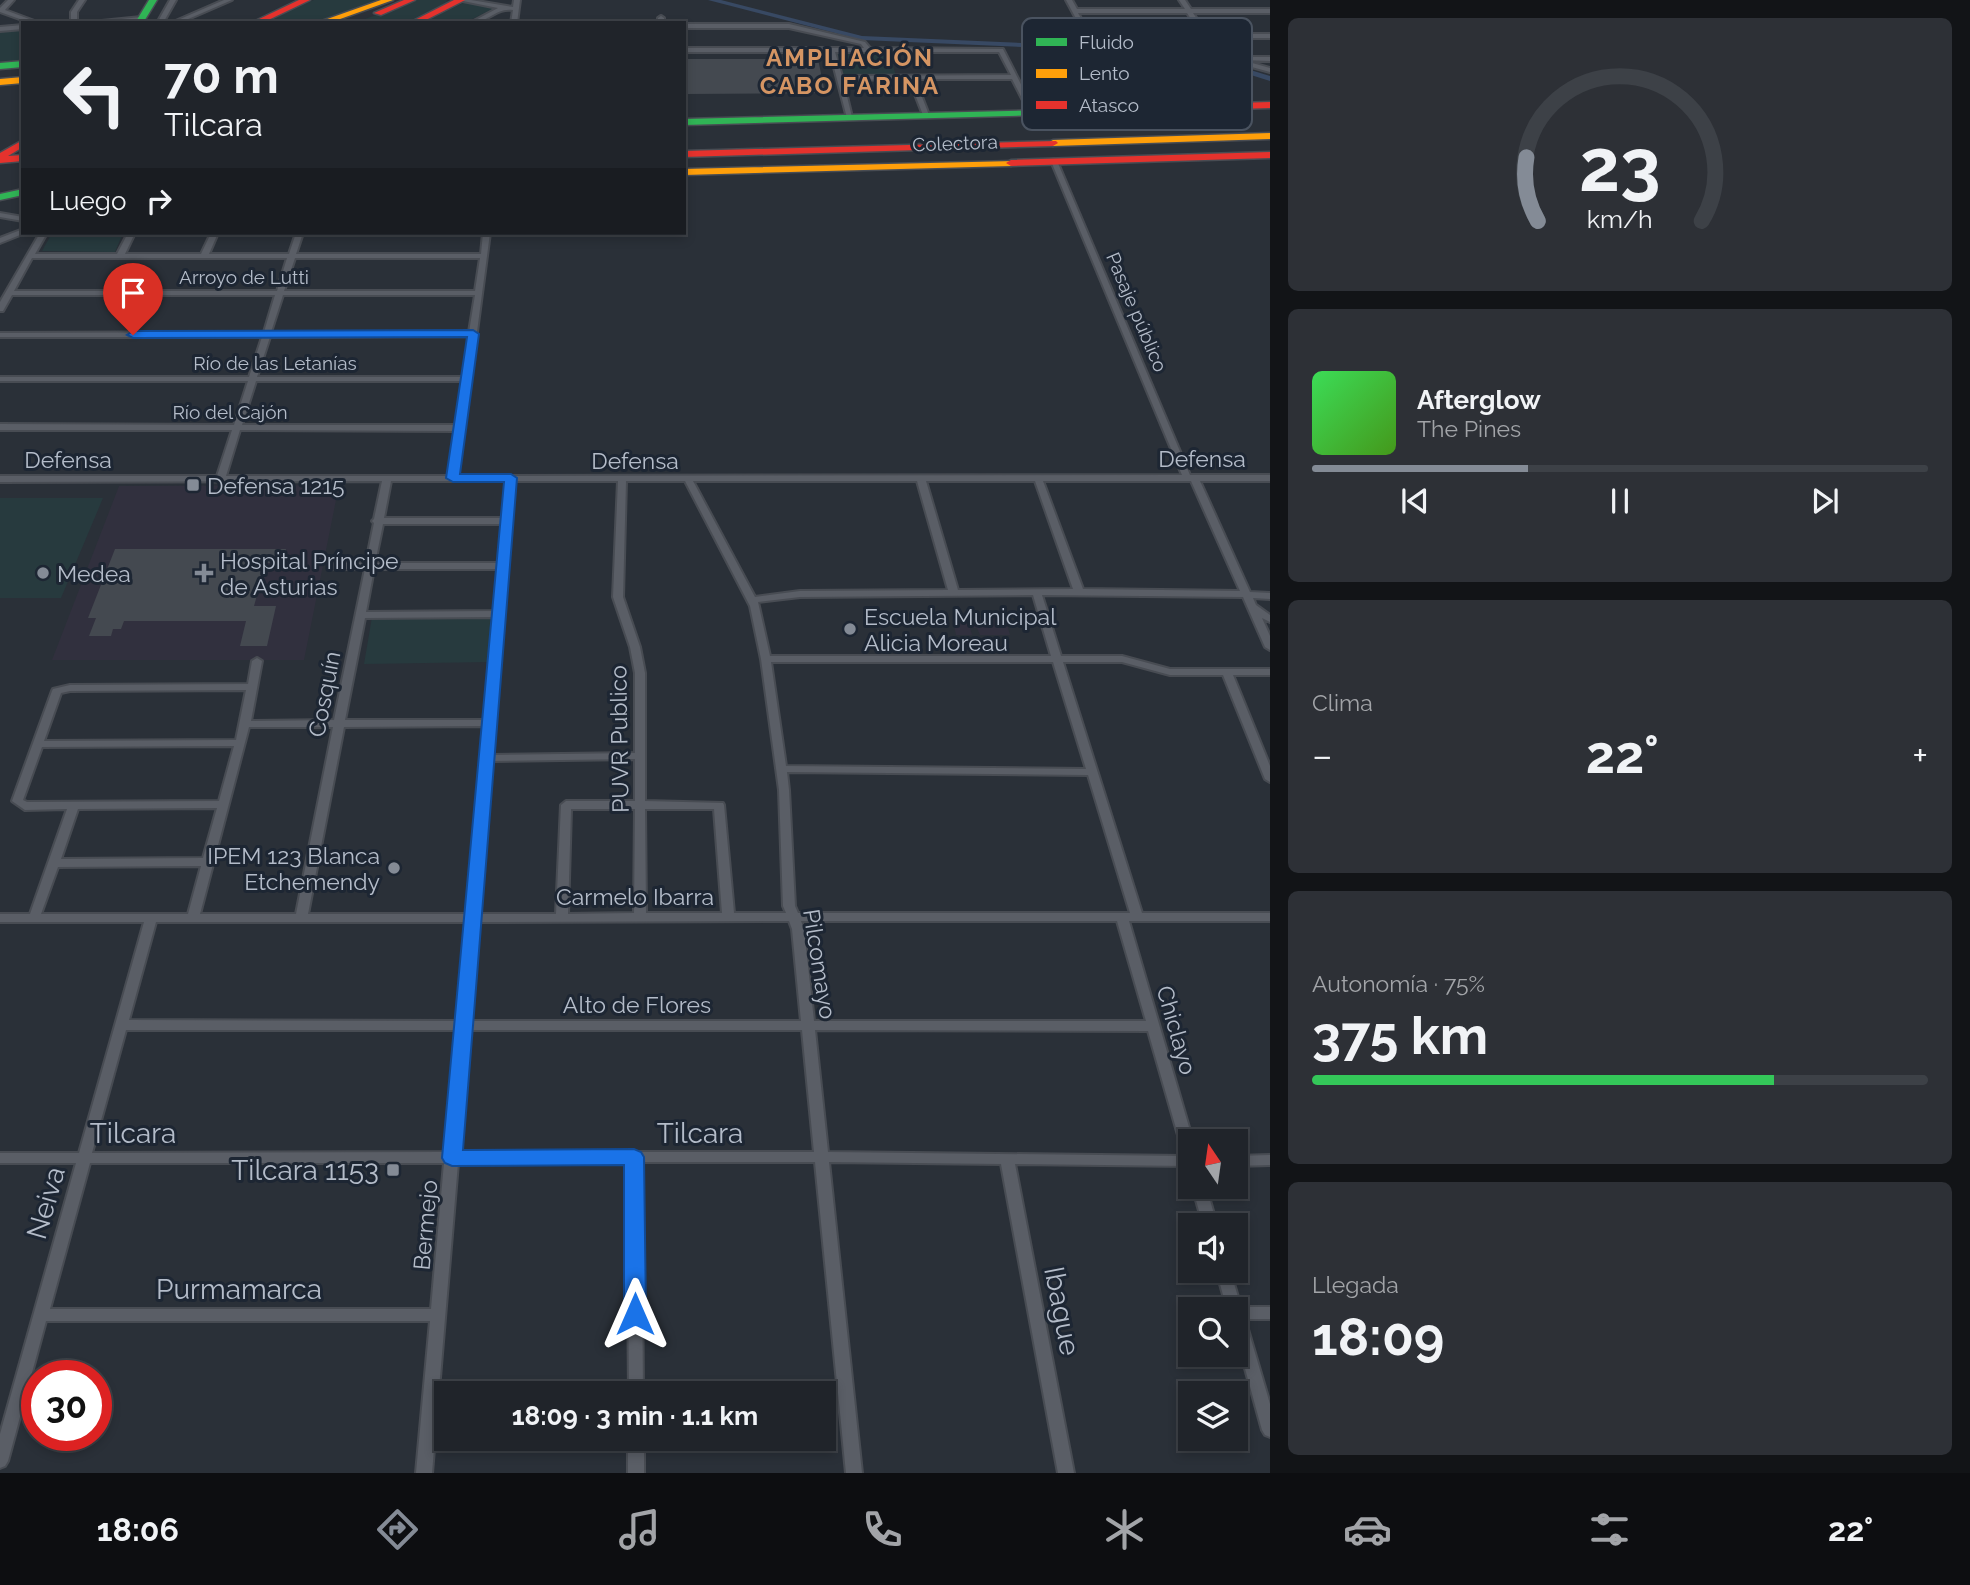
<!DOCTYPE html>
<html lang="es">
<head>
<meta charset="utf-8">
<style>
  :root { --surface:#20242a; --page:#2d3036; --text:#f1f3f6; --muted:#a2a4a8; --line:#3d4147; --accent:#848b96 }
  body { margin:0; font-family:Raleway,sans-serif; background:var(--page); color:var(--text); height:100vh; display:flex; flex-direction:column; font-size:26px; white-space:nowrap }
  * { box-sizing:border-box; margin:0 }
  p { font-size:23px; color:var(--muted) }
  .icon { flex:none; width:38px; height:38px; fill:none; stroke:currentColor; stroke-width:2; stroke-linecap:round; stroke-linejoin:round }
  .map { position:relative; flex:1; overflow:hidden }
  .details { display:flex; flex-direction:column; gap:18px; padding:18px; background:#121417; width:700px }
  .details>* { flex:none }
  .hud { position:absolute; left:21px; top:21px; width:665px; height:214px; border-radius:0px; box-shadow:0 4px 10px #0003,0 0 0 2px var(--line); background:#20242a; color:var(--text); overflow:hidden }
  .needle { width:46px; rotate:347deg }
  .fabs { position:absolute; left:1178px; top:1129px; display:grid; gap:14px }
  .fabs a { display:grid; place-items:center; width:70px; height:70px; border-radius:0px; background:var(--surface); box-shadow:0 4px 10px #0003,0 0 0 2px var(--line); font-size:35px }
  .speed { position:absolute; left:21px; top:1360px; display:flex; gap:14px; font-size:35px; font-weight:700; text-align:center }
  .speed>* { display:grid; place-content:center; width:91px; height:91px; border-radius:50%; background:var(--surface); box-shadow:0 4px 10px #0003,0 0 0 2px var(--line); line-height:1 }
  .speed .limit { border:10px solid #d22; background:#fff; color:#111 }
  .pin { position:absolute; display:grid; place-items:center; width:60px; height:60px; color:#fff; margin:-72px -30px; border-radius:50% 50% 50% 0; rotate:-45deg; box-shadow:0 0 7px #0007 }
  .pin .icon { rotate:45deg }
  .me { position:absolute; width:77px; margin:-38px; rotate:0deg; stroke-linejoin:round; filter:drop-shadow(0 0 5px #0008) }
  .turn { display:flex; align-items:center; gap:24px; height:147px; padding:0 28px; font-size:32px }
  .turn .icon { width:91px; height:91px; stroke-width:2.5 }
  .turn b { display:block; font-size:49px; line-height:60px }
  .then { display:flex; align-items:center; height:66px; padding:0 28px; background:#0003; gap:14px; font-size:26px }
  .big { font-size:52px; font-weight:700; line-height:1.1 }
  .details .widget { flex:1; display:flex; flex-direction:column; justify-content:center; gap:10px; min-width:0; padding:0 24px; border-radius:10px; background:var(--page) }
  .details .dial { align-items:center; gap:0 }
  .dial svg { height:182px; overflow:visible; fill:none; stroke:var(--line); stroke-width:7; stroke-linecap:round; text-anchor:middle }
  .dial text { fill:var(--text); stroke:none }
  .song { display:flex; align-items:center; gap:21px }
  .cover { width:84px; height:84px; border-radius:10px; background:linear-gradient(135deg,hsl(130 70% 55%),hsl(100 70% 35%)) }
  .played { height:7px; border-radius:4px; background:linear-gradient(90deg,var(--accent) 35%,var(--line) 35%) }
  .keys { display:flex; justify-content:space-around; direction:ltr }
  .heat { display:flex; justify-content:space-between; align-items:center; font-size:38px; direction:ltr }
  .charge { height:10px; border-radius:5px; background:linear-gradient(90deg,#34c759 75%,var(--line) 0) }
  .trip { position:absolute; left:434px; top:1381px; width:402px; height:70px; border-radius:0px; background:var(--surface); box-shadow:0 4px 10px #0003,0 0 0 2px var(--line); font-weight:700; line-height:70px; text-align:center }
  .tabs { display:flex; height:112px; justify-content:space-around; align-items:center; background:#0d0e11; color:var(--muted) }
  .tabs .icon { width:49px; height:49px }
  .tabs .on { color:var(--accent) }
  .tabs b { font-size:32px; color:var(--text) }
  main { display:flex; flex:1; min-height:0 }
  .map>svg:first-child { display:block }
</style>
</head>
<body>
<main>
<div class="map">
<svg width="1270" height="1473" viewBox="0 0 1270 1473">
  <rect width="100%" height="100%" fill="#2a3038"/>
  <path fill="#31303e" d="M339 485 304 660H52L119 486Z
    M952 617 967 618 969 624 976 625V618H1005L1010 635H980L977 628H970L972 635H956Z"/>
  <path fill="#273a3e" d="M314 0H380L313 23H261Z
    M417 0H447L446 6 410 23H354Z
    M465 2 495 8 464 23H420Z
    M23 28V61L0 64V30Z
    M843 52H889L896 76 841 74 836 54Z
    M52 233H123L115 252 42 251Z
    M0 498H103L61 598H0Z
    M495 616 490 662 364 664 372 617Z"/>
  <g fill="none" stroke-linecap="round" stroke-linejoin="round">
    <path fill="#384963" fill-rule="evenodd" d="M708 0H721L862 36 1185 50 1270 76V81L1184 54 862 40Z"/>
  </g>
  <path fill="#444950" d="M684 59H818L825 93 684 94Z
    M115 549H286L284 562 266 563 254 606H276L267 646H240L246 621H124L121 629H113L111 636H89L96 618H88Z"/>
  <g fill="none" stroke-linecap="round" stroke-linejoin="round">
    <defs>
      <path id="street" d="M8 0H14L5 10 40 23H31L0 12V8Z
        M79 0H85L77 12V23H71V12Z
        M170 0H176L163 23H157Z
        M224 0H232L179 23H171Z
        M458 0H471L513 7 514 0H520L517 23H511L513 10C497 7 487 23 470 23L498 8Z
        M1066 0H1072L1077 9H1185L1179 0H1185L1191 9H1270V13H1193L1207 34H1270V38H1209L1220 54 1270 68V72L1197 52 1100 43 1086 37ZM1078 13H1187L1201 34H1116L1113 36 1116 38H1204L1213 53 1197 48 1103 40 1090 35Z
        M661 16 664 18V23H658V18Z
        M141 17 144 19 143 20 82 23Z
        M684 24H789L865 42 870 48 1003 49 1035 112 1032 114 1029 112 1012 79H915L929 115 926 117 923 115 909 79 843 80 852 117 847 118 830 52H684V48H864L861 44 789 28H684ZM835 52H999L1011 75 842 76Z
        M23 25V29L0 31V27Z
        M1245 57H1270V61L1243 60 1242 59Z
        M1054 159 1057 161 1190 475H1270V481H1200L1250 592 1270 593V599L1253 598 1256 605 1270 615V622L1262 618 1270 636V650L1265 647 1243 597 1042 595 1061 656H1122L1170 669H1270V675H1233L1270 766V782L1265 779 1223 675H1170L1122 662H1063L1142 913H1270V921H1129L1193 1141H1190V1166L1015 1164 1074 1473H1058L1001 1164 829 1162 862 1473H846L815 1162H641L643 1393H629L627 1162 458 1163 432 1473H416L430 1321H46L8 1461 5 1466 0 1468V1434L76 1163H0V1153H79L144 922H0V914H30L67 809 25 810 12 801 52 691 53 689 70 685 248 684 252 661 257 658 262 661 251 721 334 720 365 569H334L329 566 334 563H366L374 523 372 521 374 519 382 481 0 482V476H217L232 430H0V424L234 425 248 381H0V377H249L262 337H0V333L264 332 275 295H12L3 311H0V302L40 233H47L35 254H117L128 233H135L125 254H201L211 233H218L209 254H289L296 233H303L296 254H481L483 233H490L458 476 1182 475 1051 161ZM32 258H287L277 291H14ZM295 258H480L475 291H284ZM283 295H475L469 332H271ZM469 336 463 377H257L270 337ZM256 381H462L456 425H242ZM240 430 455 431 449 476H226ZM391 481H506L503 518H384ZM515 481H618L613 597 630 647 635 673V753L492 755ZM626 481H685L750 606 761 659 779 790 783 906 786 913H734L724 805 723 803 645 801V673L640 647 623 597ZM693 481H917L948 590 800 591 755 597ZM926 481H1035L1073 589 958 590ZM1043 481H1191L1240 591 1083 589ZM383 524H502L499 563H375ZM374 569H498L495 611 366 612ZM1033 595 1051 656H770L758 602 800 597ZM494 617 485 720H345L365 618ZM771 662H1053L1086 769 786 766ZM246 690 236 740 44 741 61 693 70 691ZM484 726 467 914H308L344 727ZM249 727H333L296 914H200ZM234 746 219 801 27 802 23 800 42 747ZM635 759V801H566L561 805 556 914H479L492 761ZM787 772 1088 775 1130 913H798L795 906 789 790ZM217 808 203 858 61 859 78 809ZM571 809H635L634 913 568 914ZM645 809H714L722 913H646ZM201 866 188 914H41L58 867ZM789 921 792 929 801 1021H470L478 922ZM801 921H1117L1146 1021H814L804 929ZM156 922H466L457 1021 129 1020ZM126 1030H456L445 1152 92 1153ZM469 1030H802L814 1152H459ZM815 1030 1148 1031 1184 1156 828 1152ZM90 1163H444L431 1309H50Z
        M0 213 23 217V221L0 217Z
        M23 229V233H25L0 243V238Z
        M1270 1155V1165L1236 1166V1156Z
        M1192 1186H1206L1217 1225H1203Z
        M1216 1270H1230L1241 1307H1270V1319H1245L1270 1404V1437L1265 1435 1262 1430 1236 1336V1309H1227Z
        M628 1438H644V1473H628Z"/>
      <path id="fast" d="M149 0H157L143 23H135Z
        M23 61V67L0 69V63Z
        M1044 110V114L1041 115 684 125V119Z
        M23 189V195L0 200V194Z"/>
      <path id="slow" d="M381 0H393L329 23H316Z
        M23 77V83L0 85V79Z
        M1270 133V139L1053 146 1048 143 1053 140Z
        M1014 161 1016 163 1011 166 684 175V169Z"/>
      <path id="jam" d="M299 0H310L262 23H251Z
        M404 0H415L381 15 374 13Z
        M454 0H465L420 23H409Z
        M1270 102V108L1041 115 1036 112 1041 109Z
        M23 140V147L8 156 23 155V161L0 163V153Z
        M1056 141 1058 143 1053 146 684 157V151Z
        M1270 152V158L1011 166 1006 163 1011 160Z"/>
    </defs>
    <use href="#street" stroke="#484c53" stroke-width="4"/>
    <use href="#fast" stroke="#484c53" stroke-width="3"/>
    <use href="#slow" stroke="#484c53" stroke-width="3"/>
    <use href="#jam" stroke="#484c53" stroke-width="3"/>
    <use href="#street" fill="#5a5e66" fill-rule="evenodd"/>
    <use href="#fast" fill="#30b455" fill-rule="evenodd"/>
    <use href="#slow" fill="#ff9f0a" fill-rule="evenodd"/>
    <use href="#jam" fill="#e5322d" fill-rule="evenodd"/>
  </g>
  <path fill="#1a73e8" stroke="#114b97" stroke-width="2" d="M473 330 479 334 460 474H511L517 478 463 1150 634 1149 641 1152 644 1157 646 1314 643 1321 635 1324 627 1321 624 1314V1165L452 1166 445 1163 442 1158 504 482H453L446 478 467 337 133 338 127 335 133 331Z"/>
  <g fill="#848b96" stroke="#1d2633" stroke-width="2.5">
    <rect x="186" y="478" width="14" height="14" rx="3.5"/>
    <circle cx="43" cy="573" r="7"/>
    <path d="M200.5 562.5h7v7h7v7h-7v7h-7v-7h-7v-7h7z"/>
    <circle cx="850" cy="629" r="7"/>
    <circle cx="394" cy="868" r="7"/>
    <rect x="386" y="1163" width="14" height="14" rx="3.5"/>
  </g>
  <g text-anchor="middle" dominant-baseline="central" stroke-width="6" stroke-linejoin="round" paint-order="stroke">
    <g font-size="19" fill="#b4bcc9" stroke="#1d2633">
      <text transform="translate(955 143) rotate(-2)">Colectora</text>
      <text x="244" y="277">Arroyo de Lutti</text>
      <text transform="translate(1137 312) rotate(67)">Pasaje público</text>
      <text x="275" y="363">Río de las Letanías</text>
      <text x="230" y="412">Río del Cajón</text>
    </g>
    <g font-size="23" fill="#b4bcc9" stroke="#1d2633">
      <text x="1202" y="458">Defensa</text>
      <text x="68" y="459">Defensa</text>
      <text x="635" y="460">Defensa</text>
      <text transform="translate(324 694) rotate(-79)">Cosquín</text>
      <text transform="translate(619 739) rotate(-91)">PUVR Publico</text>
      <text x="635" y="896">Carmelo Ibarra</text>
      <text transform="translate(820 964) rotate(81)">Pilcomayo</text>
      <text x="637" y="1004">Alto de Flores</text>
      <text transform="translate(1177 1030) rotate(74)">Chiclayo</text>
      <text transform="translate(425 1225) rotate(-85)">Bermejo</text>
    </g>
    <g font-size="23" fill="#b4bcc9" stroke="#1d2633" text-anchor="start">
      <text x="207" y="485">Defensa 1215</text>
      <text x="220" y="560">Hospital Príncipe<tspan x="220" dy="26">de Asturias</tspan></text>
      <text x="57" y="573">Medea</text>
      <text x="864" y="616">Escuela Municipal<tspan x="864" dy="26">Alicia Moreau</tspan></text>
      <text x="380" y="855" text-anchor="end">IPEM 123 Blanca<tspan x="380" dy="26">Etchemendy</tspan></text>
    </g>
    <g font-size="24" font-weight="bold" letter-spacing="2" fill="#d59563" stroke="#1d2633">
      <text x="850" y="57">AMPLIACIÓN<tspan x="850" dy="28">CABO FARINA</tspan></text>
    </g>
    <g font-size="28" fill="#b4bcc9" stroke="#1d2633">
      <text x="133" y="1133">Tilcara</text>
      <text x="700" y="1133">Tilcara</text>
      <text transform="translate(46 1203) rotate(-74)">Neiva</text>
      <text x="239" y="1289">Purmamarca</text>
      <text transform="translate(1062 1311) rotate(79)">Ibague</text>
    </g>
    <g font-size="28" fill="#b4bcc9" stroke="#1d2633" text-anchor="end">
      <text x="379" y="1170">Tilcara 1153</text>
    </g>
  </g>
  <rect x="1022" y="18" width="230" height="112" rx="10" fill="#1d2633" stroke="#4a5360" stroke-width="2"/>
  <rect x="1036" y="38" width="31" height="8" fill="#30b455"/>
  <rect x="1036" y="69" width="31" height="9" fill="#ff9f0a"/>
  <rect x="1036" y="101" width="31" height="8" fill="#e5322d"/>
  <g font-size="19" fill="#b4bcc9">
    <text x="1079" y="49">Fluido</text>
    <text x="1079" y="80">Lento</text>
    <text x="1079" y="112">Atasco</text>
  </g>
</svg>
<div class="fabs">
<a><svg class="needle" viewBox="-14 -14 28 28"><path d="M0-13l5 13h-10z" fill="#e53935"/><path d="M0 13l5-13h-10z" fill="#a2a4a8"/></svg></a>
<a><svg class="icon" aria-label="sound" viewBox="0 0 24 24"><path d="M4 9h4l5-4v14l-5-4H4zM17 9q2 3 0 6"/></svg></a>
<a><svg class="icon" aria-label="search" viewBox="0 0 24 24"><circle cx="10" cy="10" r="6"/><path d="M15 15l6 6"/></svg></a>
<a><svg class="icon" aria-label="layers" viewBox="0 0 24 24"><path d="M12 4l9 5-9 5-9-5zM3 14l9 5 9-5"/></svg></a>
</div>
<div class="speed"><div class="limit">30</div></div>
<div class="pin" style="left:133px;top:335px;background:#d93025"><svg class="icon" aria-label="arrive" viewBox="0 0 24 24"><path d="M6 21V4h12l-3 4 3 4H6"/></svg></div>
<svg class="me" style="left:635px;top:1314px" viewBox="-20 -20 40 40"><path d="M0-17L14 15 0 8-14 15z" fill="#1a73e8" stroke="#fff" stroke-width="4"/></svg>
<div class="trip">18:09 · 3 min · 1.1 km</div>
<div class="hud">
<div class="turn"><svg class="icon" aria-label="left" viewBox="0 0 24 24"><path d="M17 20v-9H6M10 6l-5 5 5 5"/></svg><div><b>70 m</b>Tilcara</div></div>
<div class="then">Luego<svg class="icon" aria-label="right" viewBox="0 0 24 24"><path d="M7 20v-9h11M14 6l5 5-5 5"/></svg></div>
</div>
</div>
<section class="details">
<div class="widget dial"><svg viewBox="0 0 100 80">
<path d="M14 69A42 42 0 1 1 86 69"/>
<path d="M14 69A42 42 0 0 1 9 41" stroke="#848b96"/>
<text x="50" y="56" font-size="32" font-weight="700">23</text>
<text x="50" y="72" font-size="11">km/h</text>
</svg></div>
<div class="widget">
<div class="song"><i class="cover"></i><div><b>Afterglow</b><p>The Pines</p></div></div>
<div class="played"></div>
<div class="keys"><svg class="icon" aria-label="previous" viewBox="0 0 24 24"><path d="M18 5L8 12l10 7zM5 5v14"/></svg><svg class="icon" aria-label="pause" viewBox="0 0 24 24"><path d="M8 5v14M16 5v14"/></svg><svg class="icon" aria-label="next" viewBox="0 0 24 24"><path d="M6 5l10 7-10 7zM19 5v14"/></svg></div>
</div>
<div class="widget"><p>Clima</p>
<div class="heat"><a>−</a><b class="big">22°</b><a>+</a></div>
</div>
<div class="widget"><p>Autonomía · 75%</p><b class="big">375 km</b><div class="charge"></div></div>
<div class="widget"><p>Llegada</p><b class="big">18:09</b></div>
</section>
</main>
<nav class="tabs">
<b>18:06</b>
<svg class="icon on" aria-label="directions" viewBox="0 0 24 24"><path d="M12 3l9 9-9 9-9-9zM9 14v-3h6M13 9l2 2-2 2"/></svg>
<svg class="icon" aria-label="music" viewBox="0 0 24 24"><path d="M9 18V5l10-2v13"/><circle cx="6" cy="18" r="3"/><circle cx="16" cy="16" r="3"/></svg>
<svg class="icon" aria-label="phone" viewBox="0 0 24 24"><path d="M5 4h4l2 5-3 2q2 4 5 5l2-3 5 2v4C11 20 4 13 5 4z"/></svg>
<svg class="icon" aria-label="climate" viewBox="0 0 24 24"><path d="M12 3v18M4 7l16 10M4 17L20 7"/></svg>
<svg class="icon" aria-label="car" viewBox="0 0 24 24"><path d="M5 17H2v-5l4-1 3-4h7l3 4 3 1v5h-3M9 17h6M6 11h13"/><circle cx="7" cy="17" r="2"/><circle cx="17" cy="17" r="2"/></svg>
<svg class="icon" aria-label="filters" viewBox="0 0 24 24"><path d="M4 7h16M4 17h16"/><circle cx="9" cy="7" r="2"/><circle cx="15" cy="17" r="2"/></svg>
<b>22°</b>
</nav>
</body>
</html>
